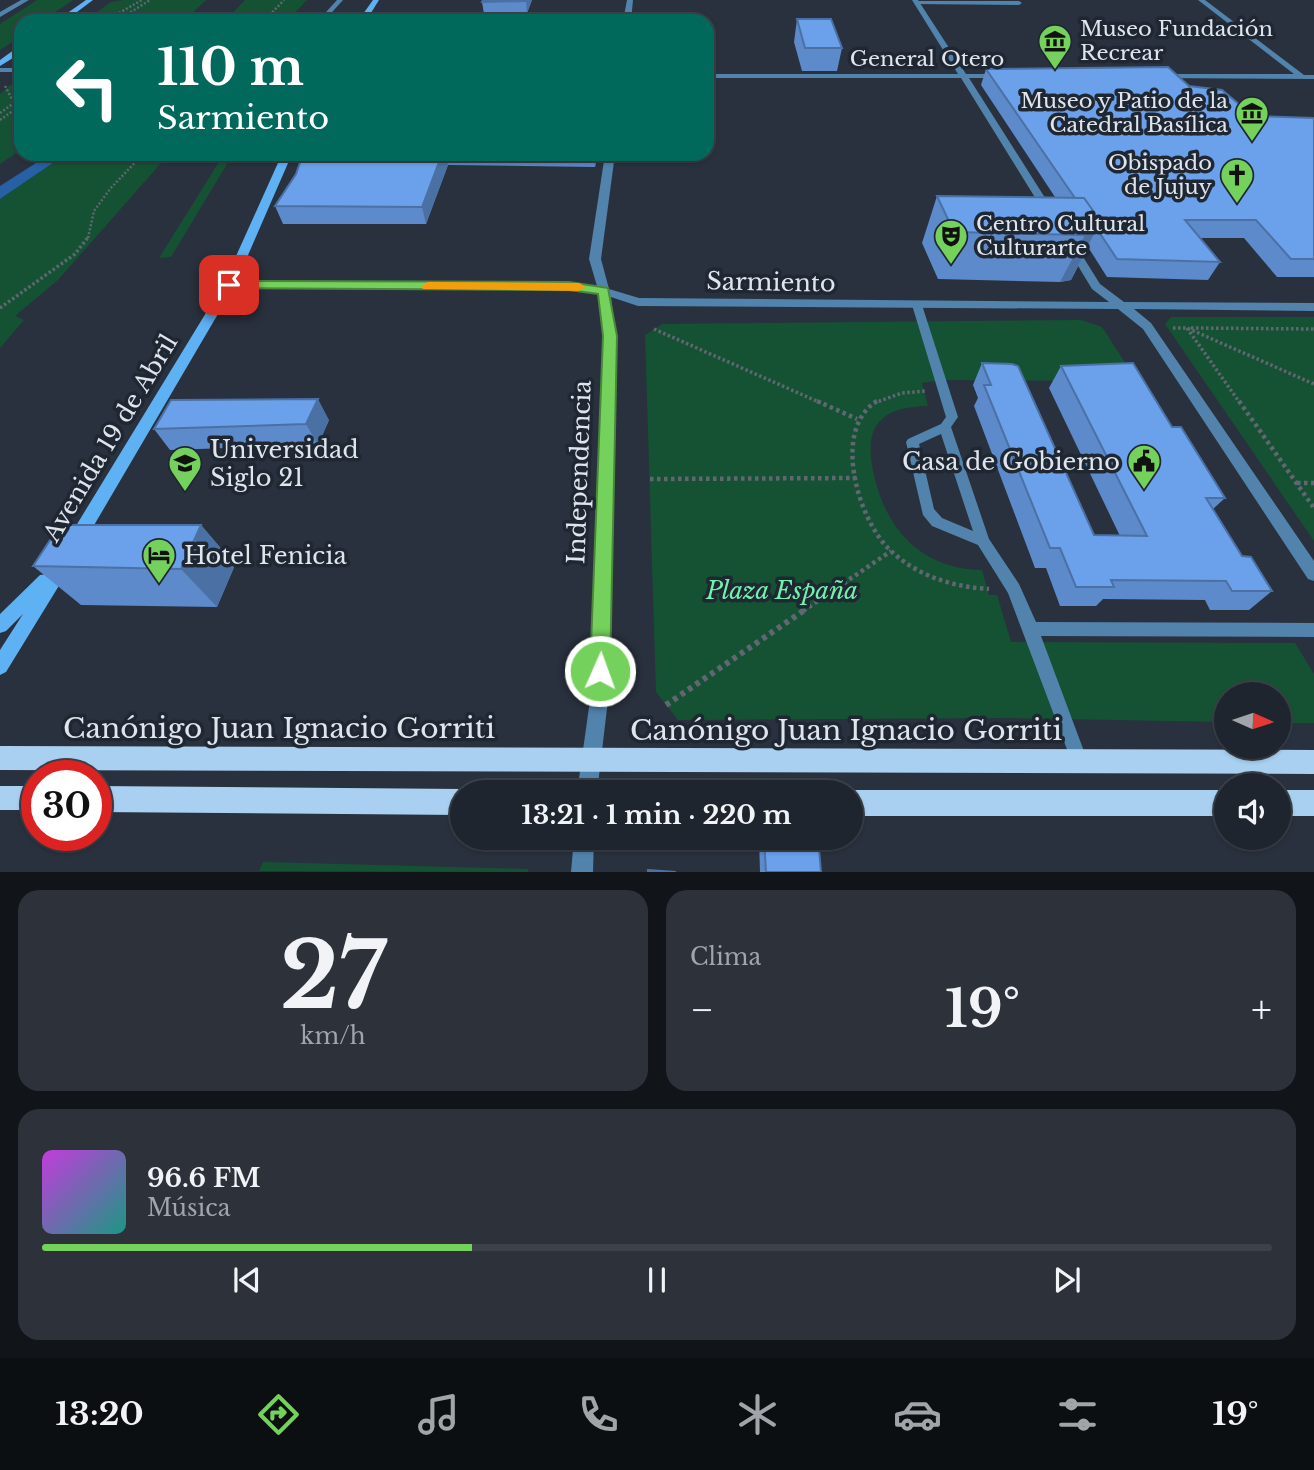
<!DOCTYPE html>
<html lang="es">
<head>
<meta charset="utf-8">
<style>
  :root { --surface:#1f252e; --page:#2c313a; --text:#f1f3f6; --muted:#a1a5aa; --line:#3c424a; --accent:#74d25c }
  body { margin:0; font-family:"Libre Baskerville",serif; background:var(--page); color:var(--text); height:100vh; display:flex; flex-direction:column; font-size:26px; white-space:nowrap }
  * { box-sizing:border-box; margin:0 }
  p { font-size:23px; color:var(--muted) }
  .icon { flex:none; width:38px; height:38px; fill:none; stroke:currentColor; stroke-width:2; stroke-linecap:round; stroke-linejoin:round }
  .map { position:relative; height:872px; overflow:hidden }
  .drawer { display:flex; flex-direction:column; gap:18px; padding:18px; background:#111419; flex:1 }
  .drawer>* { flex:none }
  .banner { position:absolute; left:14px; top:14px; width:700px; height:147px; border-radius:21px; box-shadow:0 2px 5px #0004,0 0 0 2px var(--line); background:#00695c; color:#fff; overflow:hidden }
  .needle { width:46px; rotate:93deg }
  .controls { position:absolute; left:1214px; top:682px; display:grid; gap:14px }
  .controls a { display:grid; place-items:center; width:77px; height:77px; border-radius:50%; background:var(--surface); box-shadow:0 2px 5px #0004,0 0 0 2px var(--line); font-size:35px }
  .speed { position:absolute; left:21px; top:760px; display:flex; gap:14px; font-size:35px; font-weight:700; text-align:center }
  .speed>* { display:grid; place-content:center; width:91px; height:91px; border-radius:50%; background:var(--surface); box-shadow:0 2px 5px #0004,0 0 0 2px var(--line); line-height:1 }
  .speed .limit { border:10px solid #d22; background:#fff; color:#111 }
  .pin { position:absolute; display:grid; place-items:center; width:60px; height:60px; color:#fff; margin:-30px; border-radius:14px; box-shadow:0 4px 10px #0006 }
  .me { position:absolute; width:77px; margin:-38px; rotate:2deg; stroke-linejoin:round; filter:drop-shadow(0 0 5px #0008) }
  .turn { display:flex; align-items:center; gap:24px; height:147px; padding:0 28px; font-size:32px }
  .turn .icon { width:91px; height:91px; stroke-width:2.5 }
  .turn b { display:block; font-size:49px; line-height:60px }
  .big { font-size:52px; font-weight:700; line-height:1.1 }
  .drawer .tile { flex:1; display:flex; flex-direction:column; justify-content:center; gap:10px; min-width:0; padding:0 24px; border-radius:21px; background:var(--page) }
  .drawer .dial { align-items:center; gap:0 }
  .dial b { font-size:91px; line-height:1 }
  .song { display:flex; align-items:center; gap:21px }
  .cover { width:84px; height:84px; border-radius:10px; background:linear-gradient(135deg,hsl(290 70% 55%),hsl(170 70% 35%)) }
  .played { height:7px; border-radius:4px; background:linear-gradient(90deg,var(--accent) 35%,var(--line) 35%) }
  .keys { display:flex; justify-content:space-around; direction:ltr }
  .heat { display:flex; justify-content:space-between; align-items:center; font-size:38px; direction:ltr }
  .drawer .tiles { flex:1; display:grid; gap:18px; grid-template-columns:1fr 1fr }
  .tile:last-child { grid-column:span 2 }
  .trip { position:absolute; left:450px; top:780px; width:413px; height:70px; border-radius:35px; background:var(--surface); box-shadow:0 2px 5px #0004,0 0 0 2px var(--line); font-weight:700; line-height:70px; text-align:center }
  .tab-bar { display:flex; height:112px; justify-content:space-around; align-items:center; background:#0c0f12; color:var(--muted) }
  .tab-bar .icon { width:49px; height:49px }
  .tab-bar .on { color:var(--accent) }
  .tab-bar b { font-size:32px; color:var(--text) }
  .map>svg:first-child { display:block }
</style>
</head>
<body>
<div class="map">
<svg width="1314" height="872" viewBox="0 0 1314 872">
  <rect width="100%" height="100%" fill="#29313e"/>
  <path fill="#155233" d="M37 0H73L42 21H21V36L0 50V24Z
    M124 0H206L184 21H85L111 2Z
    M245 0H307L287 21H225Z
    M10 85H21V150L0 164V94Z
    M66 154H169L58 280 15 316 24 320 0 348V199Z
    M224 154H233L171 257 159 258Z
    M1171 317H1314V541L1165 324Z
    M1081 320 1102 327 1137 381 941 380 922 383 928 406C878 407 863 428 874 475 886 530 922 569 982 570L989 595H997L1011 642 1295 643 1314 674V723H1279V695H1227V722L1003 718 678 720 656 692 645 335 662 324Z
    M263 862 528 869V872L259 871Z"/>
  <path fill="#2760a4" d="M50 154H66L0 199V186Z"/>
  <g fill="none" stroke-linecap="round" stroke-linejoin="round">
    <path stroke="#606773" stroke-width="2.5" stroke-dasharray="2 2" stroke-linecap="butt" d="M105 21 142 0
      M117 21 150 0
      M264 21 284 0
      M5 86 17 108
      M0 113 21 98
      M0 120 21 105
      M88 238 94 211 110 189 143 154"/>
    <path stroke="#606773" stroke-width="3.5" stroke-dasharray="2.5 2.5" stroke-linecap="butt" d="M0 308 75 254 89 236
      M1173 328H1187L1314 384
      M1187 328 1240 403
      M1191 328 1314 329
      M654 329 821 403
      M874 403 902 393 926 391"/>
    <path stroke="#606773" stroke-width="4.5" stroke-dasharray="3.5 3.5" stroke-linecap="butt" d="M817 401 857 419
      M877 401C831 429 858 520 890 550 917 576 953 587 989 589
      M1239 401 1314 508
      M650 479 856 478
      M1297 483H1314
      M803 611 891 551"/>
    <path stroke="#606773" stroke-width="6" stroke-dasharray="4.5 4.5" stroke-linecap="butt" d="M666 705 806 609"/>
    <path fill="#5183ac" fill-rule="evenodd" d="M337 0H343L324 21H318Z
      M917 1H1019L1022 3 1019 5 915 4Z
      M917 302 922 305 958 417 951 427 989 539 1019 584 1036 622 1314 623V637L1041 636 1088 762 1086 768 1080 770 1074 768 1008 593 978 545 932 526 923 515 906 442 908 439 941 424 946 417 912 305ZM941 434 973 531 942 518 934 509 919 444Z"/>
    <path fill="#5183ac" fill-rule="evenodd" d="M21 0H29L0 17V12Z
      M627 0H633L631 21H623Z
      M912 0H918L966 74H1003L1007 76 1003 78H969L1054 212 1053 214 1049 215 1044 212 961 78H707V74H958Z
      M1198 0H1205L1304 75H1314V79L1157 78V74H1294Z
      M605 154H615L601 259 609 289 639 298 1109 302 1092 289 1066 246 1071 243 1075 244 1100 284 1124 302 1314 303V311L1134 309 1151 323 1314 561V581L1308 579 1143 329 1118 309 638 306 611 297 616 336 608 700 597 793H577L590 700 604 336 599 294 569 290 229 289 223 285 229 281 569 282 597 286 589 259Z
      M574 838H594L593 872H571Z"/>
    <path fill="#5183ac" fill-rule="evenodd" d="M0 68H21V72H0Z"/>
    <path fill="#5eb1f2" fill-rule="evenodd" d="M86 0H93L65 21H56Z
      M373 0H379L366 21H358Z
      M18 47H21V53L0 66V60Z
      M282 154H292L235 285 83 544 77 546 71 544 69 539 71 534 223 285Z
      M62 559 68 561 70 566 68 571 6 672 0 675V650L23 614 6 631 0 633V614L40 575 48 574 56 561Z"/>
    <path fill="#a9d0f1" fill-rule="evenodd" d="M0 746 1314 750V774L0 770Z
      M0 786H37V810H0Z
      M96 786 462 789 470 793H462V815L96 812Z
      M850 790H1227V816H850V793H844Z
      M1279 790H1314V816H1279Z"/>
  </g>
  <path fill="#5c8aca" d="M532 0 527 13 484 14 482 2Z
    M797 19 842 48 837 71H802L794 42Z
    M986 69 1189 86 1253 116 1314 118V277H1277L1244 238H1200L1220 262 1208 280 1107 277 1088 247 1071 280 1060 282 938 279 922 243 937 196 1055 197 981 85Z
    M303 154H598L595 167 448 165 426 224H283L275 206 296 174Z
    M982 363 1094 535 1120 536 1049 388 1061 366 1172 427 1225 498 1213 509 1242 556 1272 591 1249 610H1210L1205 600 1103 599 1096 606H1060L1046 568H1035L974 406 978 398 973 385Z
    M329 420 318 445 170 450 154 429Z
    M201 525 235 565 217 607 81 605 33 566Z
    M759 838H818L821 872H760Z"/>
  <path fill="#4b71a4" d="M526 0H532L527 13 526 1Z
    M442 154H446L448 165 426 224 422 207Z
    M594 154H598L595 167Z
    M1095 232 1071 280 1060 282 1085 235Z
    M318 399 329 420 318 445 306 424Z
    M201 525 235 565 217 607 181 569Z"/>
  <path fill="#6ba1eb" stroke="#4b71a4" stroke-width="2" d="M483 0H526V1L482 2Z
    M797 19H831L842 48H805Z
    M1168 67 1189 86 1222 90 1253 116 1314 118V259H1291L1256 220H1185L1220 262 1117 259 1095 226 1094 212 1084 198H1075L986 69Z
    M303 154H442L422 207 275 206 296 174Z
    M937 196 1084 198 1094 212 1095 232 1085 235 954 232Z
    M982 363 1012 364 1018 366 1094 535 1147 536 1061 366 1133 363 1172 427H1181L1225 498H1206L1242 556 1251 557 1272 591H1232L1226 581 1111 580 1114 587H1076L1060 548H1050L984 385H991Z
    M318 399 306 424 154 429 171 400Z
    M60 525H201L181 569 33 566Z
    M764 838H818L821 872H766Z
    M648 870 676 872H648Z"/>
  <path fill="#74d25c" stroke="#4b883c" stroke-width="2" d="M229 281 569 282 608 288 617 336 610 671 607 678 600 681 593 678 590 671 603 336 598 294 569 290 225 288V283Z"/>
  <path fill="#f59e0b" d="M428 282 579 283 586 287 579 291 423 289 421 286Z"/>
  <defs>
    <symbol id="museum-pin" viewBox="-11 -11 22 30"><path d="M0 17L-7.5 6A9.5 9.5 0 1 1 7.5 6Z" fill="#74d25c" stroke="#1f2733"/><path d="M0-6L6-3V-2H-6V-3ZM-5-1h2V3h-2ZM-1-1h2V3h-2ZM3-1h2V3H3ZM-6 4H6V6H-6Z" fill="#111"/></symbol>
    <symbol id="church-pin" viewBox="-11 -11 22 30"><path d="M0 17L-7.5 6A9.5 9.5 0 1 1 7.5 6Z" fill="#74d25c" stroke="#1f2733"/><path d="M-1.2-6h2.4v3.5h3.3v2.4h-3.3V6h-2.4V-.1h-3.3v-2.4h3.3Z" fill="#111"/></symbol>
    <symbol id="theatre-pin" viewBox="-11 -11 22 30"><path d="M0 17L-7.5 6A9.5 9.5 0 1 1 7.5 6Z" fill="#74d25c" stroke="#1f2733"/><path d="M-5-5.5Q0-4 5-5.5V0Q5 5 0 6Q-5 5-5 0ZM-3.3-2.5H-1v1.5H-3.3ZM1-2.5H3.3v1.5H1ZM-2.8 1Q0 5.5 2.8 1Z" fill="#111"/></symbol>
    <symbol id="civic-pin" viewBox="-11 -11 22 30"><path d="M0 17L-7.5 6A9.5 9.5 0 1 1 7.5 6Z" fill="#74d25c" stroke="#1f2733"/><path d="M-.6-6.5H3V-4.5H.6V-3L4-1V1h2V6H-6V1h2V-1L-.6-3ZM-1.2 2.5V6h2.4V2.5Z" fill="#111"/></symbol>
    <symbol id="university-pin" viewBox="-11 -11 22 30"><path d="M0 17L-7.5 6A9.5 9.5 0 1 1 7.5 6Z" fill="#74d25c" stroke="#1f2733"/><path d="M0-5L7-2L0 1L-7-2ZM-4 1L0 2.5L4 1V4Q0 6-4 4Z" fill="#111"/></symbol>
    <symbol id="hotel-pin" viewBox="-11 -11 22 30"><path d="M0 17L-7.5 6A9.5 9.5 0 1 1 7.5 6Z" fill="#74d25c" stroke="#1f2733"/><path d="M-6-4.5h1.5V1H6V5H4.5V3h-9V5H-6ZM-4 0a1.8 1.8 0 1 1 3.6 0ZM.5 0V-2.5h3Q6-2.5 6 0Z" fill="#111"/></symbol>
  </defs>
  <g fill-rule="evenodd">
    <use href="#museum-pin" x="1036" y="22" width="38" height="52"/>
    <use href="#museum-pin" x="1233" y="94" width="38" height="52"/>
    <use href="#church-pin" x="1218" y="156" width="38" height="52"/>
    <use href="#theatre-pin" x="932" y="217" width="38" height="52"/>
    <use href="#civic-pin" x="1125" y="442" width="38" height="52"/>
    <use href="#university-pin" x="166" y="444" width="38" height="52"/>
    <use href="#hotel-pin" x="140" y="536" width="38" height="52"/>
  </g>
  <g text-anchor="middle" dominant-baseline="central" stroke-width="7" stroke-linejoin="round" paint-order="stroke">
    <g font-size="21" fill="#dfe5ed" stroke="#1f2733" text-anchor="start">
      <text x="1080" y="29">Museo Fundación<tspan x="1080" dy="24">Recrear</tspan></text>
      <text x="1228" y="101" text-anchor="end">Museo y Patio de la<tspan x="1228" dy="24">Catedral Basílica</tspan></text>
      <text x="1212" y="163" text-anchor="end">Obispado<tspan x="1212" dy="24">de Jujuy</tspan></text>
      <text x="976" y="224">Centro Cultural<tspan x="976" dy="24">Culturarte</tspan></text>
    </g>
    <g font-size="21" fill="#dfe5ed" stroke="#1f2733">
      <text x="927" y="59">General Otero</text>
    </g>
    <g font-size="24" fill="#dfe5ed" stroke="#1f2733">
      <text transform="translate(771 282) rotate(1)">Sarmiento</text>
      <text transform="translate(110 438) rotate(-59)">Avenida 19 de Abril</text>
      <text transform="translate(579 472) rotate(-88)">Independencia</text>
    </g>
    <g font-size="24" fill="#dfe5ed" stroke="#1f2733" text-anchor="start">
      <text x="210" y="449">Universidad<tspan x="210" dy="28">Siglo 21</tspan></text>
      <text x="1120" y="461" text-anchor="end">Casa de Gobierno</text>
      <text x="184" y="555">Hotel Fenicia</text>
    </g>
    <g font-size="24" font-style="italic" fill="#71f2aa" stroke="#1f2733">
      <text x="782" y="590">Plaza España</text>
    </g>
    <g font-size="28" fill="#dfe5ed" stroke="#1f2733">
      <text x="279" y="728">Canónigo Juan Ignacio Gorriti</text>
      <text x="846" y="730">Canónigo Juan Ignacio Gorriti</text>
    </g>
  </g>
</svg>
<div class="controls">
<a><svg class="needle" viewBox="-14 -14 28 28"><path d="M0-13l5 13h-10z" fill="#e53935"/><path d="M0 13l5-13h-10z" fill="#a1a5aa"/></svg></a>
<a><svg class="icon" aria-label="sound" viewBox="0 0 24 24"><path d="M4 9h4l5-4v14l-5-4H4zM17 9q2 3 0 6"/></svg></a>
</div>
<div class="speed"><div class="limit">30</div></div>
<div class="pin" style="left:229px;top:285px;background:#d93025"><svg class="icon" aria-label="arrive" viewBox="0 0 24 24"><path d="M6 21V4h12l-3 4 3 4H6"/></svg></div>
<svg class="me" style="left:600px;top:671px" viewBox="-20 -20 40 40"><circle r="17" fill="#74d25c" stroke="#fff" stroke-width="3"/><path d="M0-11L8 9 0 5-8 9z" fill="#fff"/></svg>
<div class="trip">13:21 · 1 min · 220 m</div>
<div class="banner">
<div class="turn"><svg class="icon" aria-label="left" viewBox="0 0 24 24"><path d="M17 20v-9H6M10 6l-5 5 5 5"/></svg><div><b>110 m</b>Sarmiento</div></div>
</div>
</div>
<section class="drawer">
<div class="tiles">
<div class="tile dial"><b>27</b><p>km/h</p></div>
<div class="tile"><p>Clima</p>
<div class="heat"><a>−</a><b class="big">19°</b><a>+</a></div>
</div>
<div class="tile">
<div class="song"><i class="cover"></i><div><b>96.6 FM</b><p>Música</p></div></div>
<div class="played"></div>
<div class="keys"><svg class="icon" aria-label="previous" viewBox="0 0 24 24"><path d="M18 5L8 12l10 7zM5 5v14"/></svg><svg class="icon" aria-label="pause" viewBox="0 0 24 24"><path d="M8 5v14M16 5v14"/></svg><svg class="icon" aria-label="next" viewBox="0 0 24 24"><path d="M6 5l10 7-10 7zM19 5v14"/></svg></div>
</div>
</div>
</section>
<nav class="tab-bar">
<b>13:20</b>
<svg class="icon on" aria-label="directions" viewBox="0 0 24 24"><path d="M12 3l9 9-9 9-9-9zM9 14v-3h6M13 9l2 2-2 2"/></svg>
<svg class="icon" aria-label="music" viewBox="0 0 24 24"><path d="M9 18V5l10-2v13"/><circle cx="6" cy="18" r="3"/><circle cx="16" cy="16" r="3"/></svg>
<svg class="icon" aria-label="phone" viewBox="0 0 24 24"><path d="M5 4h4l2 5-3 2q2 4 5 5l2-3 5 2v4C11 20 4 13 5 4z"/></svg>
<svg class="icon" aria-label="climate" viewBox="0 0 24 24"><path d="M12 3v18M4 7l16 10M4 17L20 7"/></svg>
<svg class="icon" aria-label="car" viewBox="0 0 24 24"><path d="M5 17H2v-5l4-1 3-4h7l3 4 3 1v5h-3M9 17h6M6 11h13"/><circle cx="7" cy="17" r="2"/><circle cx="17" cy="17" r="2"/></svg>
<svg class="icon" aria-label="filters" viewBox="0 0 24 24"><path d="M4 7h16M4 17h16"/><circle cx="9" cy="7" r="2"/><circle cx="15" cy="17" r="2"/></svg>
<b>19°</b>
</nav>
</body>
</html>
